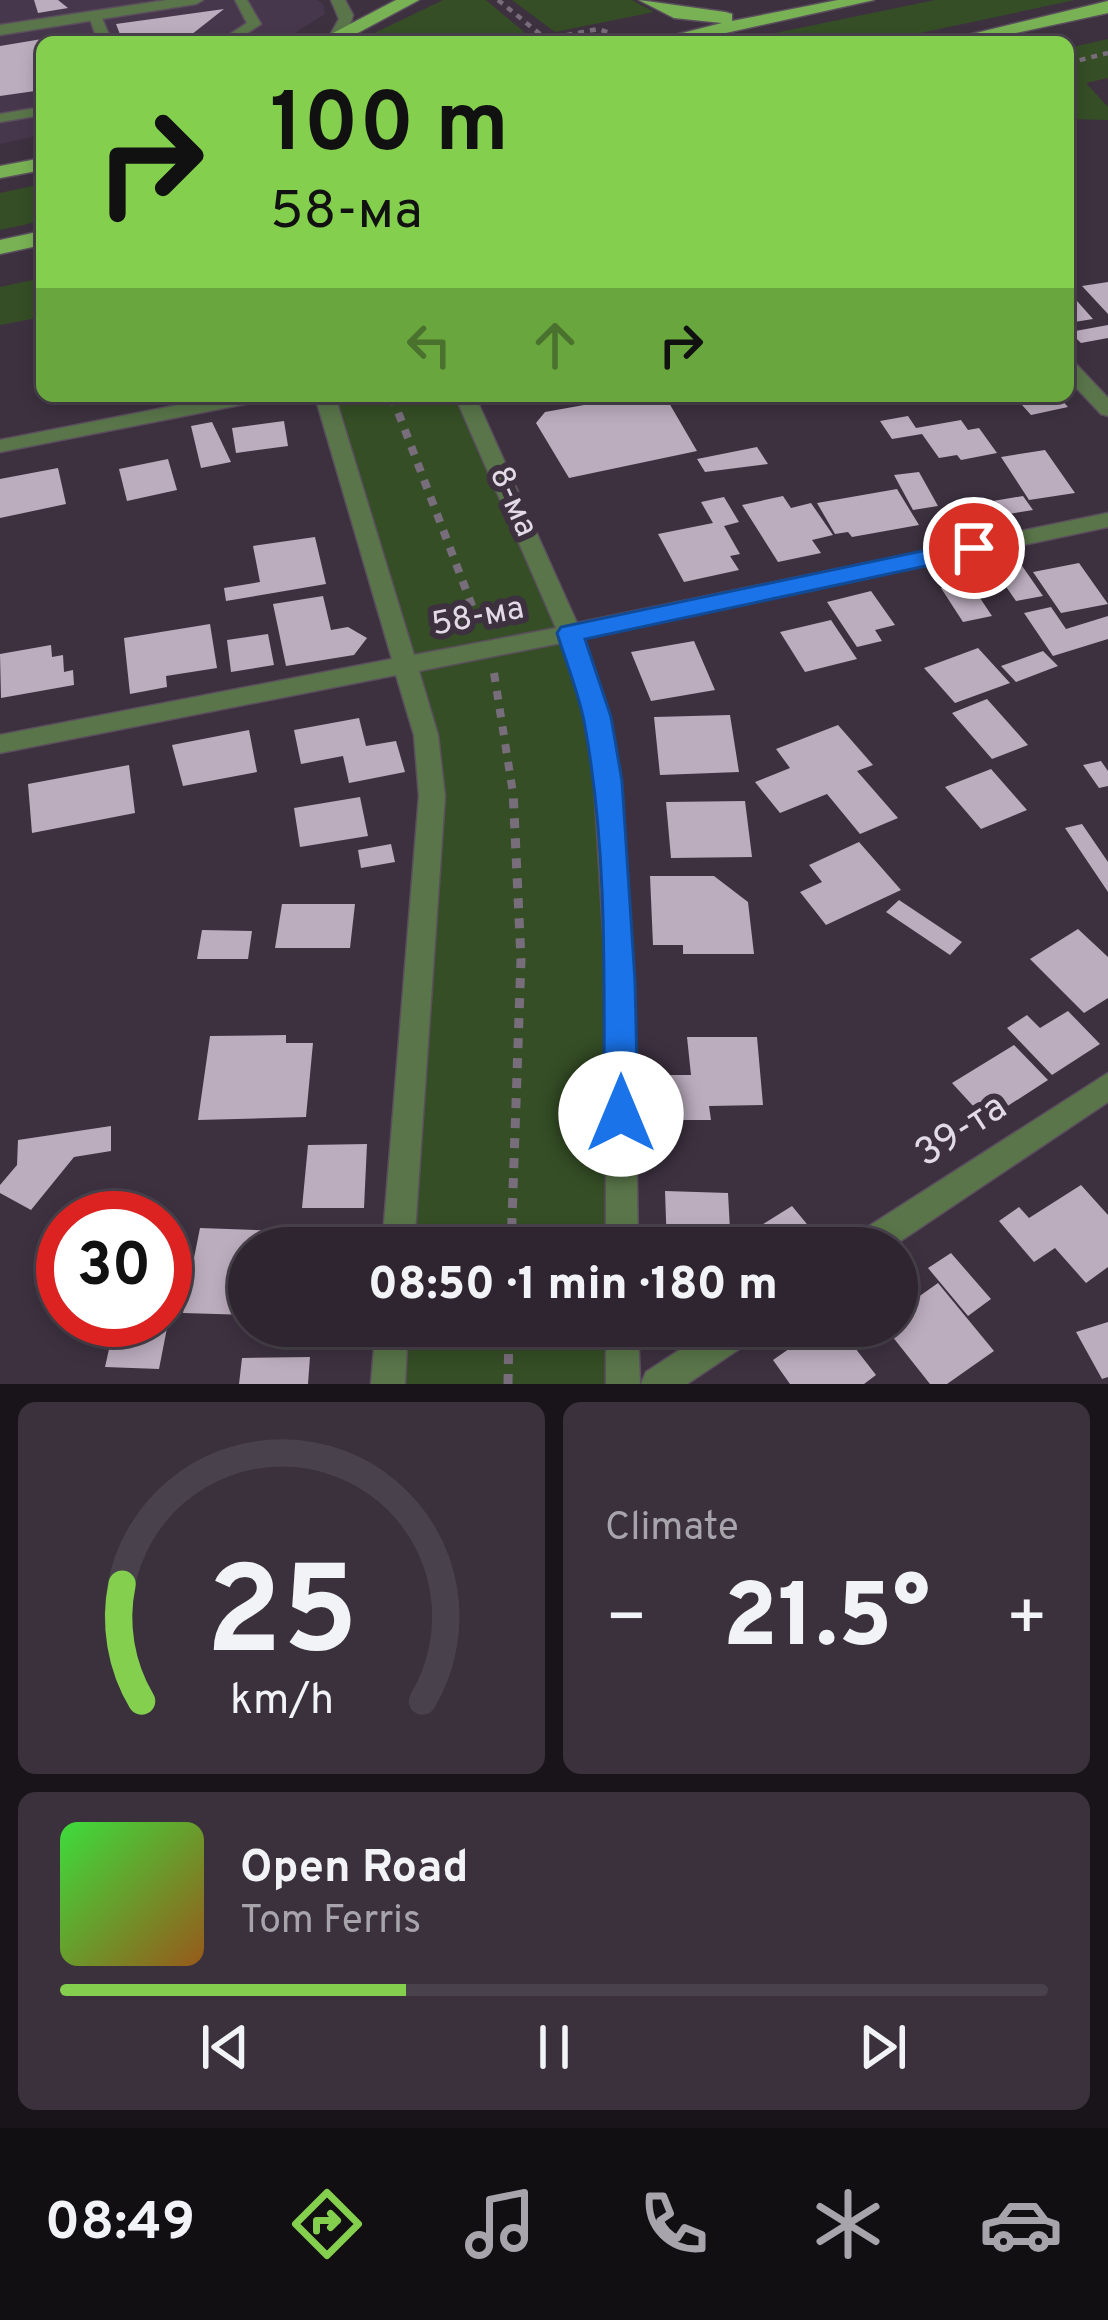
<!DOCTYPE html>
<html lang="en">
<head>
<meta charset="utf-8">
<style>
  :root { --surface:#2e2530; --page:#3a313c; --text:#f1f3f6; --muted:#a7a5ab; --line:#49424c; --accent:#84d04e }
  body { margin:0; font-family:Overpass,sans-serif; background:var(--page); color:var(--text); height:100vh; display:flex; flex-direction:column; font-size:45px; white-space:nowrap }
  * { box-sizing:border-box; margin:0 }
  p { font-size:39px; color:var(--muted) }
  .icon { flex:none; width:66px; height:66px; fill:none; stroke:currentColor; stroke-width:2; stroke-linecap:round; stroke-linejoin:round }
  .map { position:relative; height:1384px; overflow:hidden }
  .panel { display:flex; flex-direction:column; gap:18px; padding:18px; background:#19141a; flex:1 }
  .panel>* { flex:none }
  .top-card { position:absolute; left:36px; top:36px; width:1038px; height:366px; border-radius:18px; box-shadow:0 6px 18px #0003,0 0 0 3px var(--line); background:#84d04e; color:#111; overflow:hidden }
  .speed { position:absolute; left:36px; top:1191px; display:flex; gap:24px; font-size:60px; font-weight:700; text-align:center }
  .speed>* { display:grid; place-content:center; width:156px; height:156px; border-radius:50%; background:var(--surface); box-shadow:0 6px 18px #0003,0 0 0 3px var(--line); line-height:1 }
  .speed .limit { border:18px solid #d22; background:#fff; color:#111 }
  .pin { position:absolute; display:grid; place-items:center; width:102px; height:102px; color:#fff; margin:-51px; border:6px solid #fff; border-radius:50%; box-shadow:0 3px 12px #0007 }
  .me { position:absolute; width:132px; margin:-66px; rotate:0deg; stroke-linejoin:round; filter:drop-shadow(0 0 9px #0008) }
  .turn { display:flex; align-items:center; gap:42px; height:252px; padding:0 36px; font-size:54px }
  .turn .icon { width:156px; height:156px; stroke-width:2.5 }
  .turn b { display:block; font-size:84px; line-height:102px }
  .lanes { display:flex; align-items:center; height:114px; padding:0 36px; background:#0003; justify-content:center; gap:60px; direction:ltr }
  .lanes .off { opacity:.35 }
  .big { font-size:90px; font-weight:800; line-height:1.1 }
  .panel .card { flex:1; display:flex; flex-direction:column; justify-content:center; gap:18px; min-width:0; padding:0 42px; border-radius:18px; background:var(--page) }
  .panel .dial { align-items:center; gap:0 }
  .dial svg { height:312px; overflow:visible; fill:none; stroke:var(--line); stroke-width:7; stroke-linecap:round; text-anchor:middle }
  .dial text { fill:var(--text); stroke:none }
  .song { display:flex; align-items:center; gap:36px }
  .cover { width:144px; height:144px; border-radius:18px; background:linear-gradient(135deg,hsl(120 70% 55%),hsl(30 70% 35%)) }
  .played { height:12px; border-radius:6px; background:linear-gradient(90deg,var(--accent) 35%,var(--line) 35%) }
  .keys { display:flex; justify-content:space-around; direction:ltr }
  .heat { display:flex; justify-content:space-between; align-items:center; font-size:66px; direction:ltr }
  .panel .tiles { flex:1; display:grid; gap:18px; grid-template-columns:1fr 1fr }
  .card:last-child { grid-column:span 2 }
  .trip { position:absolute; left:228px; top:1227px; width:690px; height:120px; border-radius:60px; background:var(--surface); box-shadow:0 6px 18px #0003,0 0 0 3px var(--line); font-weight:800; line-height:120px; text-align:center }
  .tabs { display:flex; height:192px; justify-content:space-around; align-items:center; background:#120f13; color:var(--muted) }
  .tabs .icon { width:84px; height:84px }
  .tabs .on { color:var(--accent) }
  .tabs b { font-size:54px; color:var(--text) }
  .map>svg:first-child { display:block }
</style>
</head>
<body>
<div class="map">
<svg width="1108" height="1384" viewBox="0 0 1108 1384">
  <rect width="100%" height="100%" fill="#3d3140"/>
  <path fill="#47374c" d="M0 0H316L323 4 325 14 280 42H42V135L0 144Z"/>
  <path fill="#354e26" d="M443 0H486L530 37 503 42H356Z
    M512 0H632L654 12 555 32Z
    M935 0H1075L878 42H732Z
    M1108 39V78L1086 83 1108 107V120L1068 119V48Z
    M42 184V221L0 230V193Z
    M42 278V317L0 325V287Z
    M325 396H465L597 717 622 1248H398L432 796Z
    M392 1326H622L623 1384H388Z"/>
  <path fill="#bbacbe" d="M34 0H58L68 8 38 13Z
    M224 9 182 42H123L116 24Z
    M78 33 81 42H42V90L0 96V46Z
    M1108 282V314L1082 286Z
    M1077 301 1093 319 1068 323V303Z
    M1108 325V338L1081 343 1070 332Z
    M634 396H665L697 451 569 478 536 423 545 412Z
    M1014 396H1058L1068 407 1031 415Z
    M908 416 916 428 961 420 968 430 979 428 997 453 961 460 957 455 939 458 922 434 892 439 880 421Z
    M284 421 288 446 236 453 232 428Z
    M212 422 231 462 201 468 191 426Z
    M757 447 768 464 705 472 697 459Z
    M1045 450 1075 493 1029 500 1001 457Z
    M168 459 177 490 127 501 119 469Z
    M58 468 66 504 0 518V479Z
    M919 472 938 506 913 510 894 475Z
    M897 489 919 525 852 537 848 532 835 534 817 503Z
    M783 496 791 508 811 503 833 535 812 540 821 553 778 562 742 505Z
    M1023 496 1033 510 996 516 987 502Z
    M724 497 739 522 724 526 740 554 730 556 739 570 684 582 658 534 713 523 701 502Z
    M315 537 326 584 226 601 224 588 260 582 253 546Z
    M1018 560 1043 596 1016 601 991 565Z
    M1079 563 1108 604 1061 613 1033 572Z
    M970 583 992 616 963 622 941 588Z
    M871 591 895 625 875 630 882 641 857 647 827 602Z
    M323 596 331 630 348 627 367 638 354 655 286 666 273 604Z
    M1051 607 1066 629 1108 616V639L1053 656 1024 613Z
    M831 620 857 659 805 672 780 632Z
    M210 624 217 668 166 676 167 687 130 694 124 638Z
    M268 634 274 665 231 672 227 640Z
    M694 641 715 690 651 701 631 652Z
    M51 645 52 657 63 655 64 672 73 670 74 685 1 698 0 654Z
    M978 648 1010 683 955 703 924 668Z
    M1043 651 1058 666 1016 682 1001 666Z
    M987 699 1028 745 992 759 952 713Z
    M730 715 739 772 660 775 654 717Z
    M359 718 366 746 396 741 405 772 349 783 343 756 301 764 294 730Z
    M838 725 873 765 857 771 898 818 860 834 827 794 780 813 755 782 790 768 776 749Z
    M249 730 257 772 183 786 172 745Z
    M1101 761 1108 771V786L1099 788 1083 765Z
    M129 765 135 813 32 833 28 784Z
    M991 769 1027 810 981 829 945 787Z
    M360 797 368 836 300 847 294 808Z
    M745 801 752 857 671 858 666 802Z
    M1082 824 1108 862V892L1065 828Z
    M859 842 901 890 826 925 800 892 822 882 809 865Z
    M391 844 395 862 361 868 358 850Z
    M650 876H714L748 902 754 954H683V945H653Z
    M899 900 962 942 950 955 886 912Z
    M282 904H355L350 948H275Z
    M1078 929 1108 957V998L1084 1013 1030 959Z
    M202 930 252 931 248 959H197Z
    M1068 1011 1100 1044 1052 1075 1007 1028 1027 1015 1040 1028Z
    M286 1035V1043H313L306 1117 198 1120 210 1036Z
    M687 1037H757L763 1105 709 1106 711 1120H668L665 1075H691Z
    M1014 1045 1048 1080 986 1120 952 1083Z
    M111 1126V1151L74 1157 31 1210 0 1193V1185L17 1165 18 1140Z
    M367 1144 364 1208H302L308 1145Z
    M1081 1185 1108 1215V1267L1086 1283 1055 1248 1034 1262 999 1221 1019 1207 1029 1218Z
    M665 1191 728 1193 731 1248H667Z
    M792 1206 816 1235 795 1248H748L741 1238Z
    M200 1228 311 1232 309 1248H249V1315L183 1313Z
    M951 1253 991 1299 968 1316 928 1268Z
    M938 1283 994 1351 947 1384H930L884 1326H897V1312Z
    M1108 1322V1377L1102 1379 1076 1332Z
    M822 1326H838L876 1375 864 1384H790L773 1360Z
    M114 1327 167 1328 159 1369 105 1367Z
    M310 1357 308 1384H239L242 1358Z"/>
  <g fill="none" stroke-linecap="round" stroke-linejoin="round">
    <defs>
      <path id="service" d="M235 0H247L261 24 234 42H218L247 23Z
        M95 12 101 16 112 42H98L89 16Z
        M42 107V115L0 122V114Z"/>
      <path id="minor" d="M167 0H203L196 4 0 35V25Z
        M331 0H345L353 15 348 32 337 42 329 37 339 19Z
        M1068 361 1075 363 1108 398V416L1101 414 1068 379Z
        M224 396H265L255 402 0 452V440Z
        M315 396H335L414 655 556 628 455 396H475L577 623 1108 513V527L583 638 609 717 620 781 634 981 638 1248H606V981L594 781 585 717 561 643 419 671 438 735 445 796 414 1248H382L419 796 414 735 396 675 0 753V735L392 659Z
        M1108 1073V1102L890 1248H847L852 1237Z
        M376 1326H408L405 1384H371Z
        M606 1326H638L640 1384H606Z
        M716 1326H761L757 1337 687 1384H641L646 1372Z"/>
      <path id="primary" d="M396 0H419L341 42H316Z
        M639 0 725 12 732 14V21L838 0H874L685 42H647L722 23 674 18Z
        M1108 1V13L975 42H939Z
        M42 158V170L0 178V166Z
        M42 231V245L0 254V240Z"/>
    </defs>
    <use href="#service" stroke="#5b4f5e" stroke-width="3"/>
    <use href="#minor" stroke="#5b4f5e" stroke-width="3"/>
    <use href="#primary" stroke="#5b4f5e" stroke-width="3"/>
    <path stroke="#786d7b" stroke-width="4.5" stroke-dasharray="6 6" stroke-linecap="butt" d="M498 0 545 38
      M531 42 598 29 613 34
      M1068 63 1108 53"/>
    <path stroke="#786d7b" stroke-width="8" stroke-dasharray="9 9" stroke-linecap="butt" d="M392 396 479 624
      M494 673 513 793"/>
    <path stroke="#786d7b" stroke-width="9" stroke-dasharray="10 10" stroke-linecap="butt" d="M511 1248 521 959 513 790
      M508 1384 509 1326"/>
    <use href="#service" fill="#597549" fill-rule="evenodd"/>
    <use href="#minor" fill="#597549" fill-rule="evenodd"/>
    <use href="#primary" fill="#79b254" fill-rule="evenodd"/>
  </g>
  <path fill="#1a73e8" stroke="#114b97" stroke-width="3" d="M974 540 986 548 982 554 585 639 611 717 622 781 635 981 638 1114 633 1125 621 1130 609 1125 604 1114C604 985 608 848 584 721 578 691 566 662 557 633L561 627Z"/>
  <g text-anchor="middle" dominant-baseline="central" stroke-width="12" stroke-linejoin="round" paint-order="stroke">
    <g font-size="33" fill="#e2dae4" stroke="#3d3140">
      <text transform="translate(512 502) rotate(66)">8-ма</text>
      <text transform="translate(478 618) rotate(-11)">58-ма</text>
    </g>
    <g font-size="39" fill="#e2dae4" stroke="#3d3140">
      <text transform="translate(962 1132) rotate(-33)">39-та</text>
    </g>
  </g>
</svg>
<div class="speed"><div class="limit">30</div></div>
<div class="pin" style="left:974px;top:548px;background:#d93025"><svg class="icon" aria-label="arrive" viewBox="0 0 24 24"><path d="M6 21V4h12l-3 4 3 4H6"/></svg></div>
<svg class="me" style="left:621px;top:1114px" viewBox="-20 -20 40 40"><circle r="19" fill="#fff"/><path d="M0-13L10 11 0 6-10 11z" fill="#1a73e8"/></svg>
<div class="trip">08:50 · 1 min · 180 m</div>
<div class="top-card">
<div class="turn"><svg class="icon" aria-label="right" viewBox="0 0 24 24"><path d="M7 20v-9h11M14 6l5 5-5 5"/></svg><div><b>100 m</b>58-ма</div></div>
<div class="lanes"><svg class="icon off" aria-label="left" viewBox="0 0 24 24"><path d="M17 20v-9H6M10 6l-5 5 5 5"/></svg><svg class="icon off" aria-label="ahead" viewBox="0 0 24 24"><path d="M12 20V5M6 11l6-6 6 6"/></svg><svg class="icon" aria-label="right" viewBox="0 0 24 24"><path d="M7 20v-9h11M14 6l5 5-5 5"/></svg></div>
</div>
</div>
<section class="panel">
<div class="tiles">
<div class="card dial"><svg viewBox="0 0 100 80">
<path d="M14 69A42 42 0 1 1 86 69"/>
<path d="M14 69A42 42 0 0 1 9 39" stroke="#84d04e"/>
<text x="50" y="56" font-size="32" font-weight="700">25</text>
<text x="50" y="72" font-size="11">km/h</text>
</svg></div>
<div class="card"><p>Climate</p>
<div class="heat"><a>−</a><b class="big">21.5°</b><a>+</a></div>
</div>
<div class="card">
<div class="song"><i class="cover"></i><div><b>Open Road</b><p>Tom Ferris</p></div></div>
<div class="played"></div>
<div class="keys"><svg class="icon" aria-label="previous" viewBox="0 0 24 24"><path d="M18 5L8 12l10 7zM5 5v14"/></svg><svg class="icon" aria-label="pause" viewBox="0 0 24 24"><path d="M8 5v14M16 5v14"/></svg><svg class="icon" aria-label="next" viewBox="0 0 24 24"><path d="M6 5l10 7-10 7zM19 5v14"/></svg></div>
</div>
</div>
</section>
<nav class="tabs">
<b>08:49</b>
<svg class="icon on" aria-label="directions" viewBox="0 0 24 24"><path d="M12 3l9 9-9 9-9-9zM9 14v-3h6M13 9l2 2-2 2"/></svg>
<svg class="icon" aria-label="music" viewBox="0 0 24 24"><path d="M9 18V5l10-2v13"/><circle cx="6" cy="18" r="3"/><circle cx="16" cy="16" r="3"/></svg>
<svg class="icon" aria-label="phone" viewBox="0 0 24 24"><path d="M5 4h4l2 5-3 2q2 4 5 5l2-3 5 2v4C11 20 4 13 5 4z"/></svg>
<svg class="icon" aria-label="climate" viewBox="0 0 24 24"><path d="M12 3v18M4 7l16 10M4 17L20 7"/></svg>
<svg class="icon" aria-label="car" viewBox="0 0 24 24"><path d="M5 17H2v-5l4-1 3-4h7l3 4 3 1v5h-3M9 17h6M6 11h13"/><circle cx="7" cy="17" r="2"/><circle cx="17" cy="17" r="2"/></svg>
</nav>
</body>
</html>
